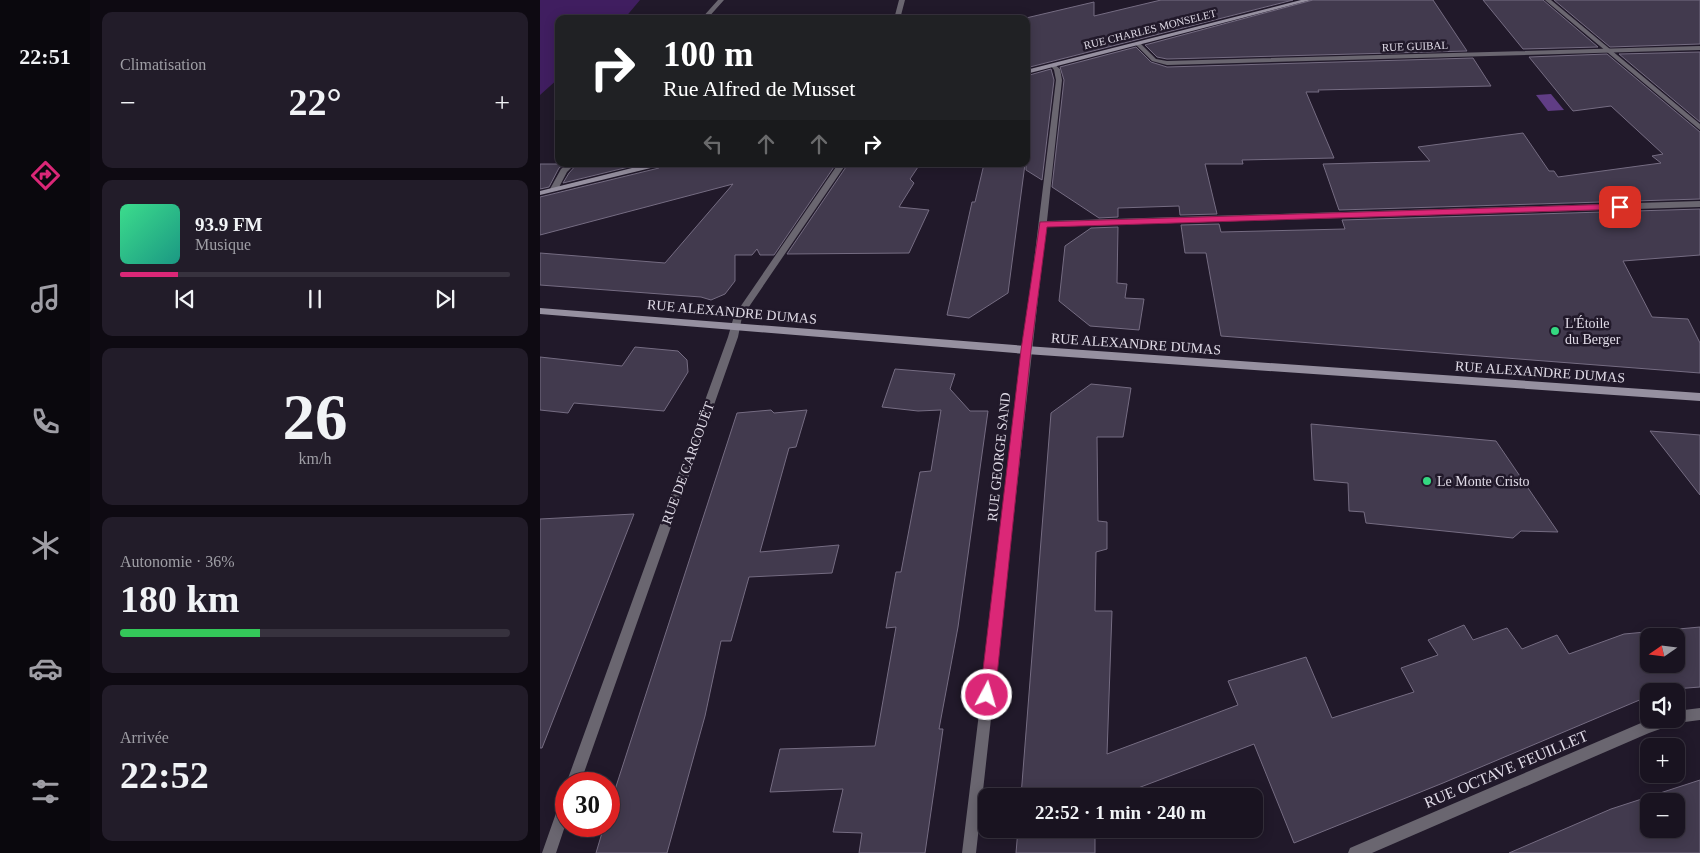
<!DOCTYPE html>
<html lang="fr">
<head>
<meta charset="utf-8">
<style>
  :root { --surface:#191320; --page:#221c29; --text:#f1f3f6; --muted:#9f9ea5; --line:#37323e; --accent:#db2777 }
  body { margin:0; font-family:"Times New Roman",serif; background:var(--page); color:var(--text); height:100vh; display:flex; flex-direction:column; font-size:19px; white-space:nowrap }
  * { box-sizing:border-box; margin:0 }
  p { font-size:16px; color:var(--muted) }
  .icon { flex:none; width:28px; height:28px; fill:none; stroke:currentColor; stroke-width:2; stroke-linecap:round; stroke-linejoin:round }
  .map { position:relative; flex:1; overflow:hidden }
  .side { display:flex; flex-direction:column; gap:12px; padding:12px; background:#0e0a12; width:450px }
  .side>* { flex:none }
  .banner { position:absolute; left:15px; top:15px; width:475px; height:152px; border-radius:10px; box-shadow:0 2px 12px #0003,0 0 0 1px var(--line); background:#202124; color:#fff; overflow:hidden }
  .needle { width:32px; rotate:256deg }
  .buttons { position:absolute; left:1100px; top:628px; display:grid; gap:10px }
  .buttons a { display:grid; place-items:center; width:45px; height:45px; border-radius:10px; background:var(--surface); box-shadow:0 2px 12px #0003,0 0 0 1px var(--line); font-size:25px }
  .speed { position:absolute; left:15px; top:772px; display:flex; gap:10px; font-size:25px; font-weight:700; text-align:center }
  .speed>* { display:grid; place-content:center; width:65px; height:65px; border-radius:50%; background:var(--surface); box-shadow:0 2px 12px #0003,0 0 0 1px var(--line); line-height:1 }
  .speed .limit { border:8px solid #d22; background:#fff; color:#111 }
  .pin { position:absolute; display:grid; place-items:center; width:42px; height:42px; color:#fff; margin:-21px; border-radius:10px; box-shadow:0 2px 8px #0006 }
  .me { position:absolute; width:55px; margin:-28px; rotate:6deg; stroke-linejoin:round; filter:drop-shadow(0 0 4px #0008) }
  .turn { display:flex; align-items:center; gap:18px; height:105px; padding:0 25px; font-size:22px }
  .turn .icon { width:65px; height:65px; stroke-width:2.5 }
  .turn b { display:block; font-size:35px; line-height:42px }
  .lanes { display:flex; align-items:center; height:48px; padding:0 25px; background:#0003; justify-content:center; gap:25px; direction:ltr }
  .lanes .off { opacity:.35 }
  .big { font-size:38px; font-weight:800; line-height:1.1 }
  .side .widget { flex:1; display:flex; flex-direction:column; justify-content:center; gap:8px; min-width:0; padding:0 18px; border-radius:10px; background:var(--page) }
  .side .dial { align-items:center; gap:0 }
  .dial b { font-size:65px; line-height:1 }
  .song { display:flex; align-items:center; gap:15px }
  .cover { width:60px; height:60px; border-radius:8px; background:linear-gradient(135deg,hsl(150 70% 55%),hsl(170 70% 35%)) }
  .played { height:5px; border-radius:2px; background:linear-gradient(90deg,var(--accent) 15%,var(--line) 15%) }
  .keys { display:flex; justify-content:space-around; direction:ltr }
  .heat { display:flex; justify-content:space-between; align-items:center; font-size:28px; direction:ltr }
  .charge { height:8px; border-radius:4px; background:linear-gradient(90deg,#34c759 36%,var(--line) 0) }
  .trip { position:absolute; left:438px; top:788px; width:285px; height:50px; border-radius:10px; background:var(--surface); box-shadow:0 2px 12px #0003,0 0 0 1px var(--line); font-weight:800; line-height:50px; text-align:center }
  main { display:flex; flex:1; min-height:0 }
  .dock { display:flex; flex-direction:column; width:90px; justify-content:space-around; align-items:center; background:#0a080d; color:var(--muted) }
  .dock .icon { width:35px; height:35px }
  .dock .selected { color:var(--accent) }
  .dock b { font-size:22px; color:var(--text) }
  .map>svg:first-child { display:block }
</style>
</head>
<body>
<main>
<nav class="dock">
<b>22:51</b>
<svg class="icon selected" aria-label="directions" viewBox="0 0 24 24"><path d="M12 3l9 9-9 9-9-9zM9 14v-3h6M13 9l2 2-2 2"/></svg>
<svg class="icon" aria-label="music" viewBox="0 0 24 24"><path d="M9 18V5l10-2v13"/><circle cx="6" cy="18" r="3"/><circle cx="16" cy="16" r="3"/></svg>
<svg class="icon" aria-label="phone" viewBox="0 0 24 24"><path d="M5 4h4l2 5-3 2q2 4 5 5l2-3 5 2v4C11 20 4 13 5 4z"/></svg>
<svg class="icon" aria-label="climate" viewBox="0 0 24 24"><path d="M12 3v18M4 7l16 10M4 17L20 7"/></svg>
<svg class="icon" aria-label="car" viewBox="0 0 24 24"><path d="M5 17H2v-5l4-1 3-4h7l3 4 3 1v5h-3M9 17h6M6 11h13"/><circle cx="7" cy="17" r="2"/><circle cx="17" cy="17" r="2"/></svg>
<svg class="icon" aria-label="filters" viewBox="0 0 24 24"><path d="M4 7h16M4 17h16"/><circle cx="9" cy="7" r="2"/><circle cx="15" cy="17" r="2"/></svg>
</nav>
<section class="side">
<div class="widget"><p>Climatisation</p>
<div class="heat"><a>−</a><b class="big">22°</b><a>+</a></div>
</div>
<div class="widget">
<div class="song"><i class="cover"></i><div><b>93.9 FM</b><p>Musique</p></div></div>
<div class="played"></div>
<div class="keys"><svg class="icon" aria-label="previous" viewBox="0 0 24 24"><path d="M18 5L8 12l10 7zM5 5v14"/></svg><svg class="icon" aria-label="pause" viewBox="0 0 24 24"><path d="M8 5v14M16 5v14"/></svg><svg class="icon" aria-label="next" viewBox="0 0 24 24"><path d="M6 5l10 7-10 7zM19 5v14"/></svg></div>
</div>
<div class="widget dial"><b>26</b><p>km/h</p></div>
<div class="widget"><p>Autonomie · 36%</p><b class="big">180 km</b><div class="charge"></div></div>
<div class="widget"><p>Arrivée</p><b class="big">22:52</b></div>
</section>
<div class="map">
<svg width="1160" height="853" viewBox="0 0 1160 853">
  <rect width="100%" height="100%" fill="#21192a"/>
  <path fill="#401e60" d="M0 0H100L84 19H19V78L0 95Z"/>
  <path fill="#603d85" d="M1011 94 1024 110 1008 111 996 95Z"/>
  <path fill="#423a4e" stroke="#756c82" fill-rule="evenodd" d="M621 0H753L486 68V18L554 2V16Z
    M773 0H893L927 51 627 59 617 57 605 45Z
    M943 0H1003L1058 47 983 49Z
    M1014 0H1160V44L1070 47Z
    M596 47 611 62 627 67 933 58 951 86 778 90 779 92H766L794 158 702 160 703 164H665L677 214 640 215 639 206 578 208V217L559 218 512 187 524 80 520 67Z
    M1160 52V122L1079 54Z
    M1067 54 1160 132V199L799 210 783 164 890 161 878 147 983 133 1009 171H1014L1018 177 1121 163 1112 156 1123 154 1071 106 1033 111 989 57Z
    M511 69 514 80 502 180 486 170V76Z
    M0 164H24L19 168 9 187 0 189Z
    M37 164H101L23 183 29 173Z
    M122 164H296L234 255H220L217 249 212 255H195V281L185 294 171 300 161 297 0 285V253L125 263 193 184 0 235V197L119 168Z
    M308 164H380L370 179 374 183 359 207 389 210 369 253 247 254Z
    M444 164H485L468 293 429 318 407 315 432 202H435Z
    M1160 209V255L1083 261 1112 317 1148 319 1160 343V373L681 336 666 253H645L641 225 679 224 681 232 805 229 802 220Z
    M578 227 577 283 587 284 585 298 604 299 599 330 550 326 519 301 525 246 551 228Z
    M95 347 138 351 147 360 148 372 124 411 34 403 28 413 0 410V357L82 366Z
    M355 369 415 374 410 389 430 411H448L418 627 399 729H403L385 853H319L322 833 293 832 303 789 230 792 240 749 335 746 356 627 346 628 356 572H361L380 472 391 471 401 410 378 411 342 407Z
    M551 384 591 388 583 437H557L558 521 567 522V549L556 552 555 611H572L567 754 698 705 688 681 766 657 792 718 874 692 861 668 898 655 888 640 924 625 933 640 967 628 982 649 1017 635 1029 654 1084 634 1160 627V687L1109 691V696L903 783 754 843 714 744 577 796H481L511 413ZM1109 636H1136V664H1109Z
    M231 410 234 413 267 410 256 447 249 448 220 552 299 545 292 573 209 577 191 641H181L165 716 127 853H56L64 826H69L70 805 197 413Z
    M771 424 956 441 1018 532 981 531 973 538 826 523 824 512 809 511 808 483 774 480Z
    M1110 431 1160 435V495Z
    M94 514 2 748H0V519Z
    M1160 780V853H969L1071 809ZM1109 801H1136V829H1109Z
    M478 829H555V853H476Z"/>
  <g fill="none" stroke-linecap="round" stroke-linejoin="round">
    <path fill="#6a6670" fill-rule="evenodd" d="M178 0H184L167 19H161Z
      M359 0H365L360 19H354Z
      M596 43H600L616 59 627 61 1160 46V50L627 65 612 61 596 45Z
      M514 64 520 69 522 80 507 221 1160 201V207L506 227 436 853H422L516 80 514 70 511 66Z
      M27 164H35L27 172 17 191H11L10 189 21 169Z
      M298 164H306L202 317 198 337 40 784H26L188 337 194 316Z
      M1160 708V720L1137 723 1109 733 832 853H808L810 848 1108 720 1113 719H1136V711Z
      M26 797V823L16 853H2L21 799Z"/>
    <path fill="#6a6670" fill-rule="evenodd" d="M1005 0H1011L1160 124V130Z"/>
    <path fill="#9690a0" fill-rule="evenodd" d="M761 0H771L486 74V70Z
      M108 164H120L119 166 0 195V191Z
      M0 308 486 346 1160 393V401L486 354 0 314Z"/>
  </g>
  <path fill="#db2777" stroke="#8e194d" d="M1080 204 1084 205V209L507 227 491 350 455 695 452 700 447 702 442 700 440 695 481 350 500 222Z"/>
  <g fill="#34d881" stroke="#21192a" stroke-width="2">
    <circle cx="1015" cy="331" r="5"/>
    <circle cx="887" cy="481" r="5"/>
  </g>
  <g text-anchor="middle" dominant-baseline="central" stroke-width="5" stroke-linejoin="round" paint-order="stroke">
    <g font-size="11" fill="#e0dbe7" stroke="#21192a">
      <text transform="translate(610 29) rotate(-14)">RUE CHARLES MONSELET</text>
      <text transform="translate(875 46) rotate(-2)">RUE GUIBAL</text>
    </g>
    <g font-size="14" fill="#e0dbe7" stroke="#21192a">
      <text transform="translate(192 312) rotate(5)">RUE ALEXANDRE DUMAS</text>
      <text transform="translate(596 344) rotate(4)">RUE ALEXANDRE DUMAS</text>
      <text transform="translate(1000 372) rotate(4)">RUE ALEXANDRE DUMAS</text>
      <text transform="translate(459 457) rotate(-84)">RUE GEORGE SAND</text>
      <text transform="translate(148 463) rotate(-70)">RUE DE CARCOUËT</text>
    </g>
    <g font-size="14" fill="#e0dbe7" stroke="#21192a" text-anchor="start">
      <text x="1025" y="323">L'Étoile<tspan x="1025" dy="16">du Berger</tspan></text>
      <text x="897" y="481">Le Monte Cristo</text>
    </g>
    <g font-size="16" fill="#e0dbe7" stroke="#21192a">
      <text transform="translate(966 769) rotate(-23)">RUE OCTAVE FEUILLET</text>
    </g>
  </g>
</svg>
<div class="buttons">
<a><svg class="needle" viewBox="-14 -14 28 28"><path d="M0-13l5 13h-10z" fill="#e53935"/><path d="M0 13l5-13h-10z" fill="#9f9ea5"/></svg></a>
<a><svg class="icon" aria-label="sound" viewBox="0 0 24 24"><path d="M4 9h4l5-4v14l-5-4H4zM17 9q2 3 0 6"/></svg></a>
<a>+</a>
<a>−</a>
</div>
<div class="speed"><div class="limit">30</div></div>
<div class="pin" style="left:1080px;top:207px;background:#d93025"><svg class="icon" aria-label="arrive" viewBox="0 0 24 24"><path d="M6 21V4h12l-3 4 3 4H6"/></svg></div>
<svg class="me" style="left:447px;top:695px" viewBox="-20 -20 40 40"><circle r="17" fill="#db2777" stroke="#fff" stroke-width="3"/><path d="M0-11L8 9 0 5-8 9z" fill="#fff"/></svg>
<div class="trip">22:52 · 1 min · 240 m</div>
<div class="banner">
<div class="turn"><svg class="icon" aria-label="right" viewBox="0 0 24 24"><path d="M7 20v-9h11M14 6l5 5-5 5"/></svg><div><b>100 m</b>Rue Alfred de Musset</div></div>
<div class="lanes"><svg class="icon off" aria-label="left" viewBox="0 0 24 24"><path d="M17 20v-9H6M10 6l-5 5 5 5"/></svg><svg class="icon off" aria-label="ahead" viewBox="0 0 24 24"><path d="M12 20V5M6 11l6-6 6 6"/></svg><svg class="icon off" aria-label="ahead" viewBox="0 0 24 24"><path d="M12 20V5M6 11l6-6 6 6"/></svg><svg class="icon" aria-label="right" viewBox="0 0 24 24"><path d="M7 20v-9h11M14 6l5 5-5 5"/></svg></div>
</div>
</div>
</main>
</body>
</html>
